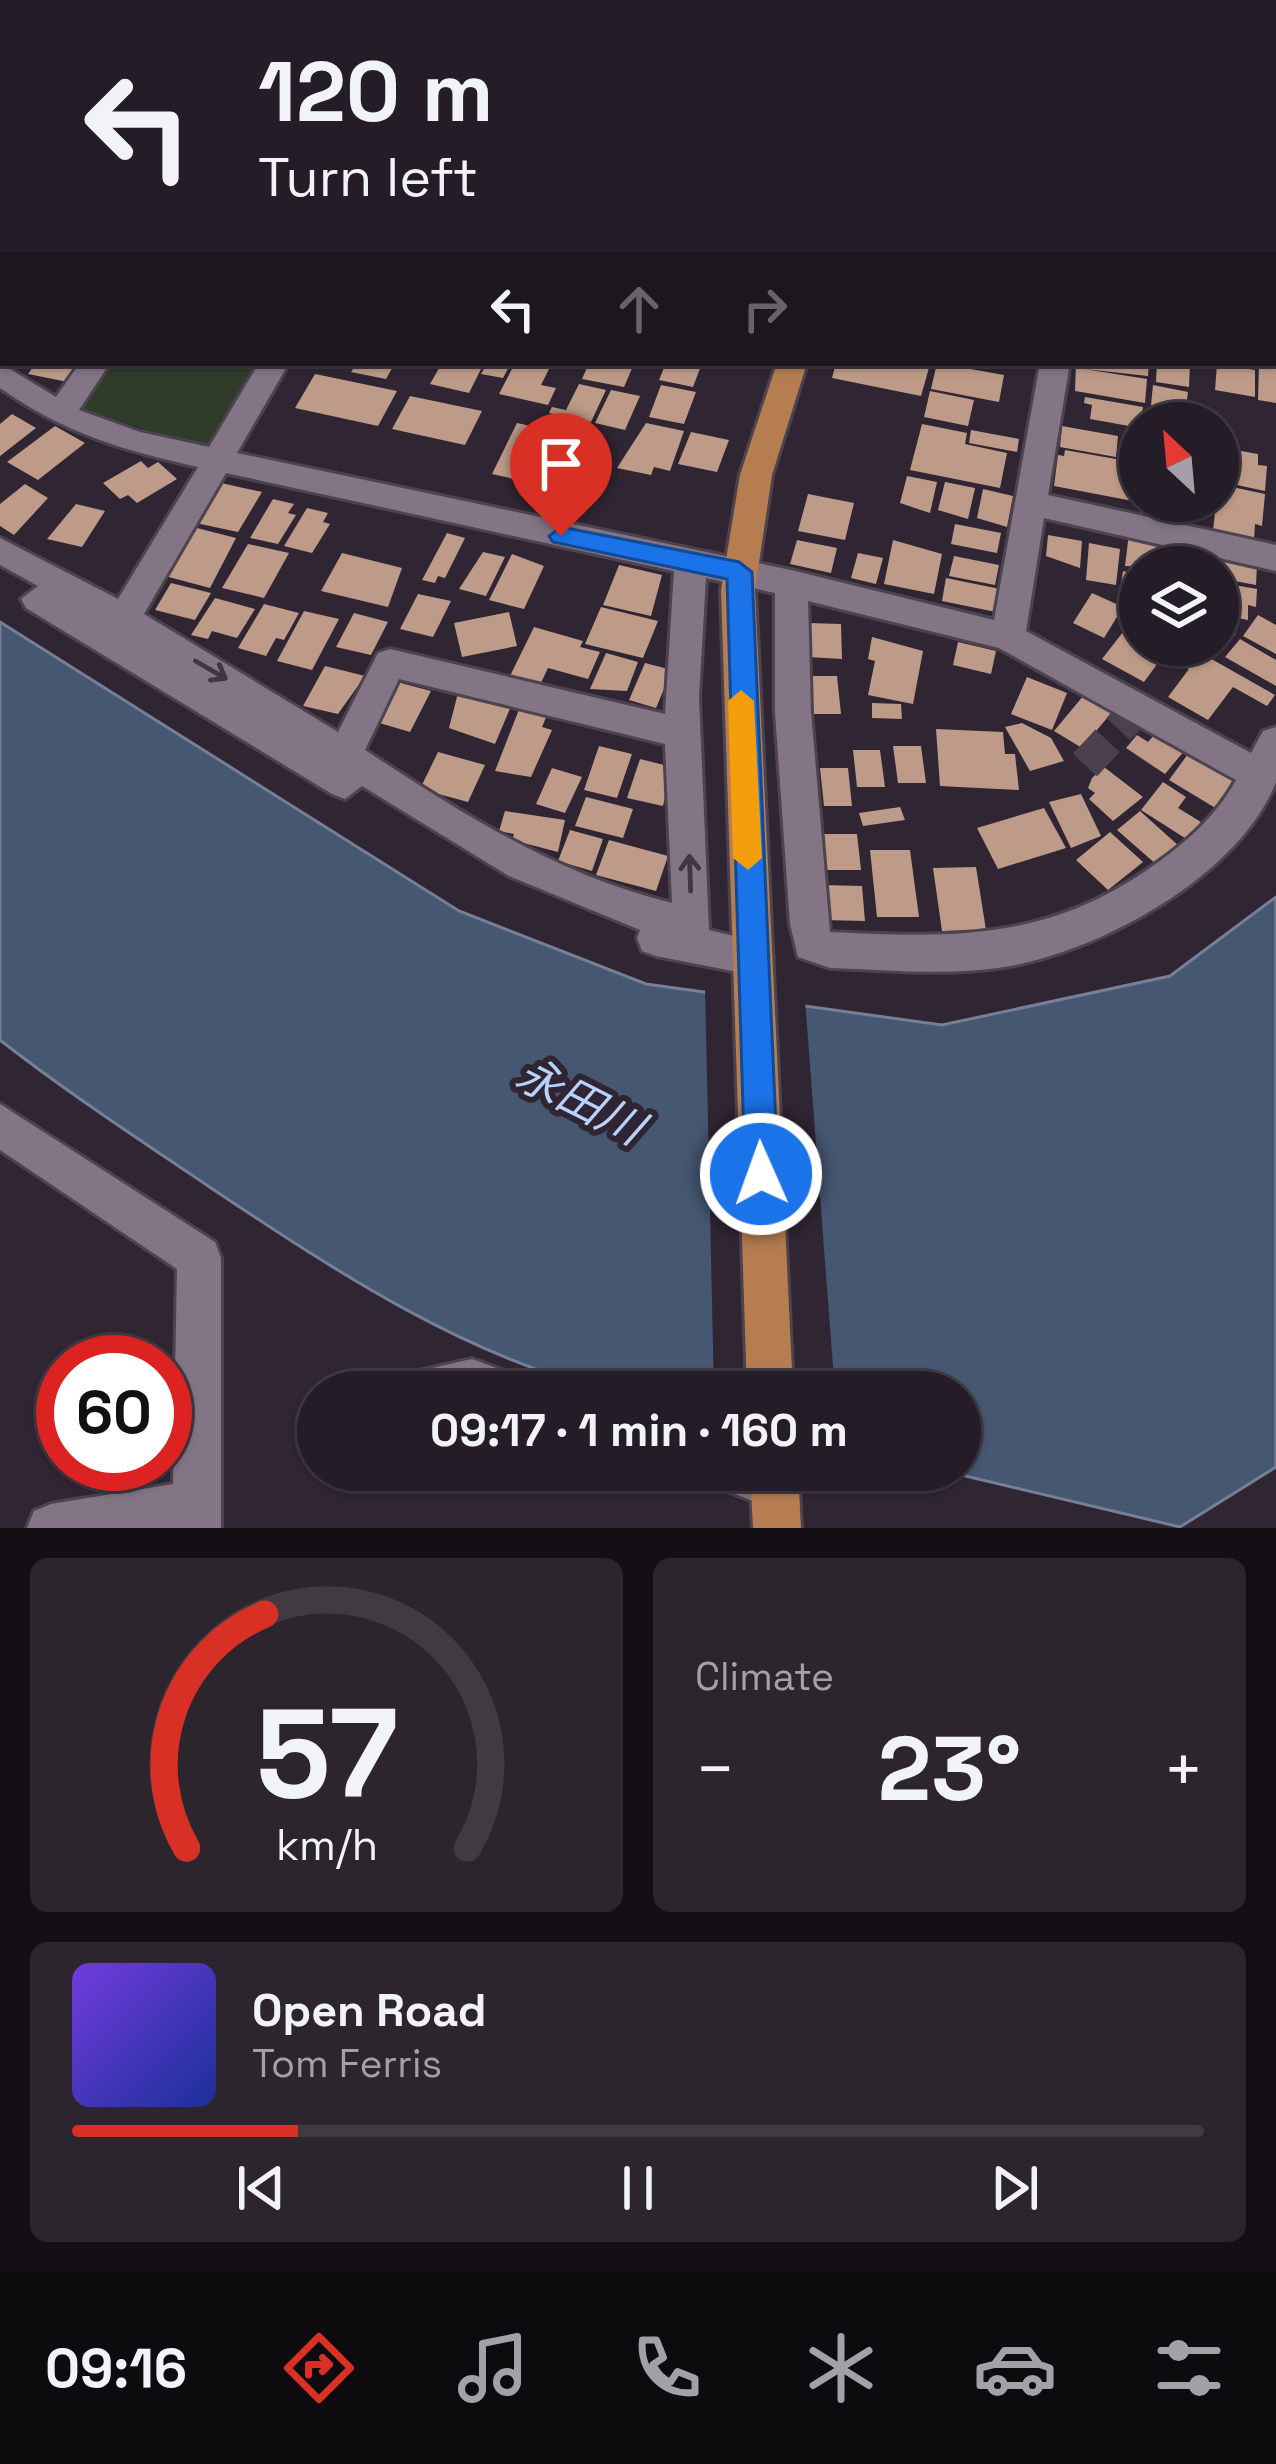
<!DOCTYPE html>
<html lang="en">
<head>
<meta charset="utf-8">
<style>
  :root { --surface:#241c26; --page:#2c252e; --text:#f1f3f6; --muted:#a3a1a7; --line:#413a43; --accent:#d93025 }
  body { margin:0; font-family:"Space Grotesk","Noto Sans JP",sans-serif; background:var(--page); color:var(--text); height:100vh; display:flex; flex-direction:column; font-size:45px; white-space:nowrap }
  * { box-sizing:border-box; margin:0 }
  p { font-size:39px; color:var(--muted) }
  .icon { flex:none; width:66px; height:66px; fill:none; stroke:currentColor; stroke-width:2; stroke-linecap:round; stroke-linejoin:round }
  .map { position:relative; height:1528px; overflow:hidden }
  .side { display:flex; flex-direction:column; gap:30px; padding:30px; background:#140f15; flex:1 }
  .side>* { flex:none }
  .banner { position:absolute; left:0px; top:0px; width:1278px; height:366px; box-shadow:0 3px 9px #0004,0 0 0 3px var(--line); background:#241c26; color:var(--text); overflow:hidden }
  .needle { width:78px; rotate:334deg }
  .tools { position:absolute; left:1119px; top:402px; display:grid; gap:24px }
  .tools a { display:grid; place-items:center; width:120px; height:120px; border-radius:50%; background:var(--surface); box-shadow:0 3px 9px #0004,0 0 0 3px var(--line); font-size:60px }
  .speed { position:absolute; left:36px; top:1335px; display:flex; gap:24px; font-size:60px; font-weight:700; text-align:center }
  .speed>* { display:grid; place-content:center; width:156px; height:156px; border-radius:50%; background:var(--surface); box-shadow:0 3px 9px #0004,0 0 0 3px var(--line); line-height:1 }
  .speed .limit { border:18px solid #d22; background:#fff; color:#111 }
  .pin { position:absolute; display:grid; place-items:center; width:102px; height:102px; color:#fff; margin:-123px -51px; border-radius:50% 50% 50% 0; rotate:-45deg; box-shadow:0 0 12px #0007 }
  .pin .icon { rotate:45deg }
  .me { position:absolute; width:132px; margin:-66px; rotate:358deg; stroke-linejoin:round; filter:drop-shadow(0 0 9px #0008) }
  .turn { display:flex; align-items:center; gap:42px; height:252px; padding:0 60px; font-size:54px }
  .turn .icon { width:156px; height:156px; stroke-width:2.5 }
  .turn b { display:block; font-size:84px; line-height:102px }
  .lanes { display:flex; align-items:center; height:114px; padding:0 60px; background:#0003; justify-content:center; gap:60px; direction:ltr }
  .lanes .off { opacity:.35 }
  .big { font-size:90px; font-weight:800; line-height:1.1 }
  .side .card { flex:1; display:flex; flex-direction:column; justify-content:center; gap:18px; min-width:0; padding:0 42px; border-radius:18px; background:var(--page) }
  .side .dial { align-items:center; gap:0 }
  .dial svg { height:312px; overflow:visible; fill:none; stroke:var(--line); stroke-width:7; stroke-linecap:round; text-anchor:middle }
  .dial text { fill:var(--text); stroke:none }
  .song { display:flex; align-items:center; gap:36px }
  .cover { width:144px; height:144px; border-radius:18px; background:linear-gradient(135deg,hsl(260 70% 55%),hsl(230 70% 35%)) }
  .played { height:12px; border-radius:6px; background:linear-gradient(90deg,var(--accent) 20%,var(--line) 20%) }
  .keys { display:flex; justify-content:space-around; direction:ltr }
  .heat { display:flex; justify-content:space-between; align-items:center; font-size:66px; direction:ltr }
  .side .tiles { flex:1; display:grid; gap:30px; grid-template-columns:1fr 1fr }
  .card:last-child { grid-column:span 2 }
  .trip { position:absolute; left:297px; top:1371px; width:684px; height:120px; border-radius:60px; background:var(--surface); box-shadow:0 3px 9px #0004,0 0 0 3px var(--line); font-weight:800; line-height:120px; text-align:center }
  .tabs { display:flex; height:192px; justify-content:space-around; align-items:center; background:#0e0b0f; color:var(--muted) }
  .tabs .icon { width:84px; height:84px }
  .tabs .current { color:var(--accent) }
  .tabs b { font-size:54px; color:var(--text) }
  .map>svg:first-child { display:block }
</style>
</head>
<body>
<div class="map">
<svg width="1276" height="1528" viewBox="0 0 1276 1528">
  <rect width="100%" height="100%" fill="#302533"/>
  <path fill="#2e3c29" d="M102 363H265L218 441 206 448 79 409Z"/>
  <path fill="#465772" stroke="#767f95" stroke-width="3" d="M0 622 459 911 646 984 942 1025 1170 976 1276 897V1467L1180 1527 940 1470H960V1392H611C465 1357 334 1270 211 1188 140 1140 68 1093 0 1040Z"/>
  <path fill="#302533" d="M705 986 805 1000 835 1392H714Z"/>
  <path fill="#be9b89" d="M36 363H82L68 382 28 374Z
    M357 363H395L386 379 351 372Z
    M442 363H484L469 393 430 384Z
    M487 363H511L503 378 481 374Z
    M515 363 549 369 541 385 556 388 548 405 499 394Z
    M589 363H619L633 366 624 387 582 379Z
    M666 363H702L693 387 659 380Z
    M836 363H903L929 368 921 396 832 378Z
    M937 363 1004 375 999 402 931 389Z
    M1076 363H1149L1148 376 1084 369 1147 379 1145 403 1075 391Z
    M1157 363H1190L1189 387 1156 382Z
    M1217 364 1255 370V397L1215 390Z
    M1259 364 1276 367V403L1258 400Z
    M315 374 397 391 378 426 295 408Z
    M579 384 606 390 591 422 549 413 552 407 566 410Z
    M661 385 696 392 684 424 649 417Z
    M1153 385 1188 392 1186 407 1151 405Z
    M611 390 640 396 625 430 595 423Z
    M930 391 974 400 968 426 924 417Z
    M410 396 482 411 465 445 392 429Z
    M1085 397 1143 407 1140 428 1090 419 1092 405 1084 403Z
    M1149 407 1184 412 1183 423H1147Z
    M12 414 36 428 0 456V424Z
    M517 423 604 442 580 494 492 474Z
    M646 423 684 431 670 471 654 467 651 475 617 468Z
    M922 424 967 433 965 444 1007 453 1000 488 910 470Z
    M55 426 85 443 38 480 7 462Z
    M1062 426 1118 436 1116 457 1060 447Z
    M971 430 1019 439 1017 452 969 443Z
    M691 432 729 440 717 472 678 464Z
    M1218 447 1258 454V465L1267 466 1265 491 1218 481Z
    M1065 450 1127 461 1126 468 1136 469 1133 501 1054 486 1058 455 1064 456Z
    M141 461 148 468 158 462 177 479 137 503 128 495 120 499 103 483Z
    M907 476 937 482 930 513 900 503Z
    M945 482 975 488 968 519 938 510Z
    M221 483 262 492 238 532 196 523Z
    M25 484 48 498 14 535 0 526V504Z
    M1218 484 1265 494 1262 526 1255 524 1254 540 1213 531Z
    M983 489 1013 496 1007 527 977 518Z
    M808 494 854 503 845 540 798 531Z
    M273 499 294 504 288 513 296 515 278 544 250 538Z
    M1141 501H1177L1174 526 1139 518Z
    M76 504 105 511 82 547 47 539Z
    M307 508 328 513 323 522 330 524 312 553 284 546Z
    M955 524 1001 533 997 553 951 544Z
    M197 528 236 538 210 588 165 576Z
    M447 533 465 538 445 578 438 576 435 583 422 580Z
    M1129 533 1158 539 1155 567 1125 566Z
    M1048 535 1082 541 1080 568 1046 556Z
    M797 540 837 548 831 573 790 564Z
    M893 540 942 554 934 594 884 584Z
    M1089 543 1120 549 1116 585 1086 580Z
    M248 544 289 553 264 598 222 588Z
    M483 552 505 557 486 596 459 589Z
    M342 553 402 568 388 607 321 591Z
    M858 553 883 558 876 584 851 578Z
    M512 554 544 566 524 609 489 600Z
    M954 556 999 565 995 585 949 576Z
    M1206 556 1257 565 1256 585 1218 578V567H1205Z
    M619 565 662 575 651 616 603 605Z
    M1123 571 1140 575V606L1119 599Z
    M946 578 1000 589 996 612 942 601Z
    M171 583 211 593 195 620 155 610Z
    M1228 584 1257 589 1256 607 1248 605V620L1218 614V592L1228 594Z
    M1092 593 1123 607 1104 638 1073 623Z
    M418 594 451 601 433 637 400 629Z
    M215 598 255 609 237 638 212 631 208 639 191 635Z
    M264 604 299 613 284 640 276 638 266 656 238 648Z
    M601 607 658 621 643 658 585 644Z
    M304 611 339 619 312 670 277 661Z
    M509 612 517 646 462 657 454 623Z
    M354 613 388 622 371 655 336 647Z
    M1137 614 1140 645H1171L1144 682 1102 659Z
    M1258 615 1276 625V654L1243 636Z
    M808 623 841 624 842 659 808 657Z
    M1218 624 1236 634 1217 655 1201 645H1218Z
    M534 627 583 641 580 647 600 652 588 679 548 668 540 685 510 676Z
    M872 637 923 651 913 704 868 695 875 661 868 659Z
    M1240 639 1276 660V686L1225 657Z
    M958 642 996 651 991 674 953 665Z
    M1192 648 1275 695 1267 706 1233 687 1208 720 1168 697 1189 669 1180 665Z
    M606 653 638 662 627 691 590 689Z
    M645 663 672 670 656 708 629 700Z
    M325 666 365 676 338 714 303 706Z
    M807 676H837L841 714H810Z
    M1027 677 1067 693 1052 730 1011 714Z
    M397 682 431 691 410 732 376 722Z
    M458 693 511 706 495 744 449 728Z
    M1084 695 1112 712 1082 748 1054 731Z
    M872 703 901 704 902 719 872 718Z
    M520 707 547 715 542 727 552 730 531 777 495 771Z
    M1022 723 1051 738 1064 761 1030 771 1005 727Z
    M936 729 1003 732 1005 754H1015L1019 790 940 786Z
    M1157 732 1185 750 1165 774 1126 748 1137 735 1148 742Z
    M599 746 632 754 617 798 584 790Z
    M893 746H921L926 783H898Z
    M853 750H880L885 787H857Z
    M438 752 485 765 468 802 420 789Z
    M1188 754 1236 782 1217 809 1169 780Z
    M640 759 672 767 663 806 627 798Z
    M1104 767 1143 797 1113 821 1089 799 1095 793 1088 788 1092 778Z
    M552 768 582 777 565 813 536 804Z
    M820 768H848L852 806H824Z
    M1163 782 1186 797 1178 808 1201 822 1188 840 1141 810Z
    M1081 794 1101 836 1071 848 1049 802Z
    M586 797 633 809 623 838 575 826Z
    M900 807 905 820 863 826 859 813Z
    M1044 808 1066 848 998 869 977 828Z
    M505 811 565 820 558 852 512 840 514 834 499 831Z
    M1140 811 1180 847 1157 865 1117 830Z
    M570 830 603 839 592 871 558 861Z
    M1110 832 1143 862 1108 890 1076 860Z
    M816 834H857L861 870H819Z
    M609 840 668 856 656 891 596 875Z
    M870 850H910L919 917H877Z
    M976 867 986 930 942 931 933 868Z
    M822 885 862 886 865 921 823 920Z"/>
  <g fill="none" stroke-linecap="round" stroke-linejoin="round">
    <path stroke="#4b414e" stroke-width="33" stroke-dasharray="33 16" stroke-linecap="butt" d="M1085 765 1138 708"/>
    <defs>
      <path id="street" d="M295 0H326L293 3Z
        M547 0H587L589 3H549Z
        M688 0H712L687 3Z
        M1107 0H1131V3H1107Z
        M0 7 3 8V25L0 24Z
        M0 94H3L0 110Z
        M1275 105 1276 106V122L1275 121Z
        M1275 208 1276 209V227L1275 226Z
        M3 247V266L0 267V248Z
        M1275 340H1276V360H1275Z
        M0 363 56 397 80 363H110L79 410 140 432 209 447 259 363H289L237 453 791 570 994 620 1040 363H1070L1048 495 1276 545V571L1044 518 1026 631 1251 753 1263 731 1276 727C1276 742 1276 769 1276 782 1239 876 1101 951 1005 967 948 976 887 970 830 968L798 957 790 924 775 712V593L706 578 699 697 709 930 767 944 773 957 767 970 753 975 656 956 642 951 637 938 640 930 509 876 362 786 345 799 332 794 26 608 21 599 38 586 0 565V538L118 599 198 467C122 450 64 433 0 388ZM226 473 674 571 665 714 390 649 378 653 338 732 144 614ZM808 601 999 648 1236 780C1216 816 1187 842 1154 865 1048 941 954 938 830 932L811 712ZM399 679 665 744 672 903C559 876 461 813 365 750Z
        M0 1104 215 1242 221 1258V1528H27L34 1511 51 1504 173 1484 177 1269 0 1150Z
        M472 1359 518 1376 525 1392H408L414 1372Z
        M710 1470H792L798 1485 791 1502 774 1509 717 1487Z"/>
      <path id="secondary" d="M332 0H358L360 3H334Z
        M1226 0H1268L1270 3H1228Z"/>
      <path id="primary" d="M890 0H914L889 3Z
        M777 363H807L772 475 755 590 793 1392H747L721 590 740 475Z
        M750 1470H798L801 1528H753Z"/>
    </defs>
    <use href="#street" stroke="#4d434f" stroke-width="6"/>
    <use href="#secondary" stroke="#4d434f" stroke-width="6"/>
    <use href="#primary" stroke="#4d434f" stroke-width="6"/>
    <use href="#street" fill="#837585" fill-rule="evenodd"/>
    <use href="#secondary" fill="#9c796b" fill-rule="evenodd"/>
    <use href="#primary" fill="#b67d51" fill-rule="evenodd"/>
  </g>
  <defs><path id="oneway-shaft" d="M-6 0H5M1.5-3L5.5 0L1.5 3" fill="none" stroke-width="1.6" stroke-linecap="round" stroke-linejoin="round" transform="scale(3)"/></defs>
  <g stroke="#413543">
    <use href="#oneway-shaft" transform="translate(211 670) rotate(30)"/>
    <use href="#oneway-shaft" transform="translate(690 873) rotate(-92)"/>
  </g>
  <path fill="#1a73e8" stroke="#114b97" stroke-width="3" d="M561 527 739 562 752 572 778 1174 773 1186 761 1191 750 1186 745 1174 727 579 553 542 549 536Z"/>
  <path fill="#f59e0b" d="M741 690 754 701 762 858 748 870 733 858 728 701Z"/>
  <g text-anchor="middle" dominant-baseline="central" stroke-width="12" stroke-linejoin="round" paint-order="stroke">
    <g font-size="45" font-style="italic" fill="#b8d2fa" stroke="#302533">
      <text transform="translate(580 1101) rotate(27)">永田川</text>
    </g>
  </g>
</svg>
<div class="tools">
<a><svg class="needle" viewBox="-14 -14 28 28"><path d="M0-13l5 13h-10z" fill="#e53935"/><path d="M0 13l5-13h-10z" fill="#a3a1a7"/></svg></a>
<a><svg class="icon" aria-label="layers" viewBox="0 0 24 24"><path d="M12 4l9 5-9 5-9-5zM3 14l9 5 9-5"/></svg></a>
</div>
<div class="speed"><div class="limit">60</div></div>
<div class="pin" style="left:561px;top:536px;background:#d93025"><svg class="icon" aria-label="arrive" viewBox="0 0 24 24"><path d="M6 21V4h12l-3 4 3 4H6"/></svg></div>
<svg class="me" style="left:761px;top:1174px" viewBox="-20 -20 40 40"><circle r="17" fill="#1a73e8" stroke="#fff" stroke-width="3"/><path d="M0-11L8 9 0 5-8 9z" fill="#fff"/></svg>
<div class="trip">09:17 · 1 min · 160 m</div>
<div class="banner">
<div class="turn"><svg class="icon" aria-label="left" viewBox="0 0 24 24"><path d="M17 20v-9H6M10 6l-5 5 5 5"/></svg><div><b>120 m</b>Turn left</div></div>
<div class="lanes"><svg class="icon" aria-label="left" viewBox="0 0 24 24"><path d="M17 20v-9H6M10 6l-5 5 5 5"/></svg><svg class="icon off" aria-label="ahead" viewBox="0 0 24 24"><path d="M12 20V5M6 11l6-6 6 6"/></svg><svg class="icon off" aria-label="right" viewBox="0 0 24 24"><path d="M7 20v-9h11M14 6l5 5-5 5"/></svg></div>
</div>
</div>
<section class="side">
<div class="tiles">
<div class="card dial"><svg viewBox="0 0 100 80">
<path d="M14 69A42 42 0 1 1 86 69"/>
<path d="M14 69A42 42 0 0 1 34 9" stroke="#d93025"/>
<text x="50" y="56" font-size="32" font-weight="700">57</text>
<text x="50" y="72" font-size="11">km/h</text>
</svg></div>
<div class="card"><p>Climate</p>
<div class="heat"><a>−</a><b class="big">23°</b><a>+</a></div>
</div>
<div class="card">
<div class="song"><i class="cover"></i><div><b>Open Road</b><p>Tom Ferris</p></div></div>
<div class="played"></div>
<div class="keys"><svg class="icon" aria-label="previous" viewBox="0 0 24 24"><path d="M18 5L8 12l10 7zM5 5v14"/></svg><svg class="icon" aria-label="pause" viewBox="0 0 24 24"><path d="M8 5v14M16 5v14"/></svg><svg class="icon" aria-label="next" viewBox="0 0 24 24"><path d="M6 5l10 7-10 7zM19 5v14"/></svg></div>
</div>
</div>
</section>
<nav class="tabs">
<b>09:16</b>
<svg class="icon current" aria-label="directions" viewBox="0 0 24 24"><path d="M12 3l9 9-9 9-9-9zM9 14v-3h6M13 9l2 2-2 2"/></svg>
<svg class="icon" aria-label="music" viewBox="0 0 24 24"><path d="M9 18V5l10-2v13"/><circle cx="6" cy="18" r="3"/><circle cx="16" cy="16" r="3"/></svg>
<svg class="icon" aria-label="phone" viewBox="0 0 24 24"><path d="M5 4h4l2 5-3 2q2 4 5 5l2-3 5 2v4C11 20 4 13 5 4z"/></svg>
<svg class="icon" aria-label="climate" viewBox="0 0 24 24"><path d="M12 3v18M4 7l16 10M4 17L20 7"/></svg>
<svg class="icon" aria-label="car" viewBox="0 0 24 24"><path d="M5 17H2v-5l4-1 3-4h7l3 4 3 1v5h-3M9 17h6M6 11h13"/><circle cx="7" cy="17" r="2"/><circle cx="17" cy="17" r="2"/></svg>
<svg class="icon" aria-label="filters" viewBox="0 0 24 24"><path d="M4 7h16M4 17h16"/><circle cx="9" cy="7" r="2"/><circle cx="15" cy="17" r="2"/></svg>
</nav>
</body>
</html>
